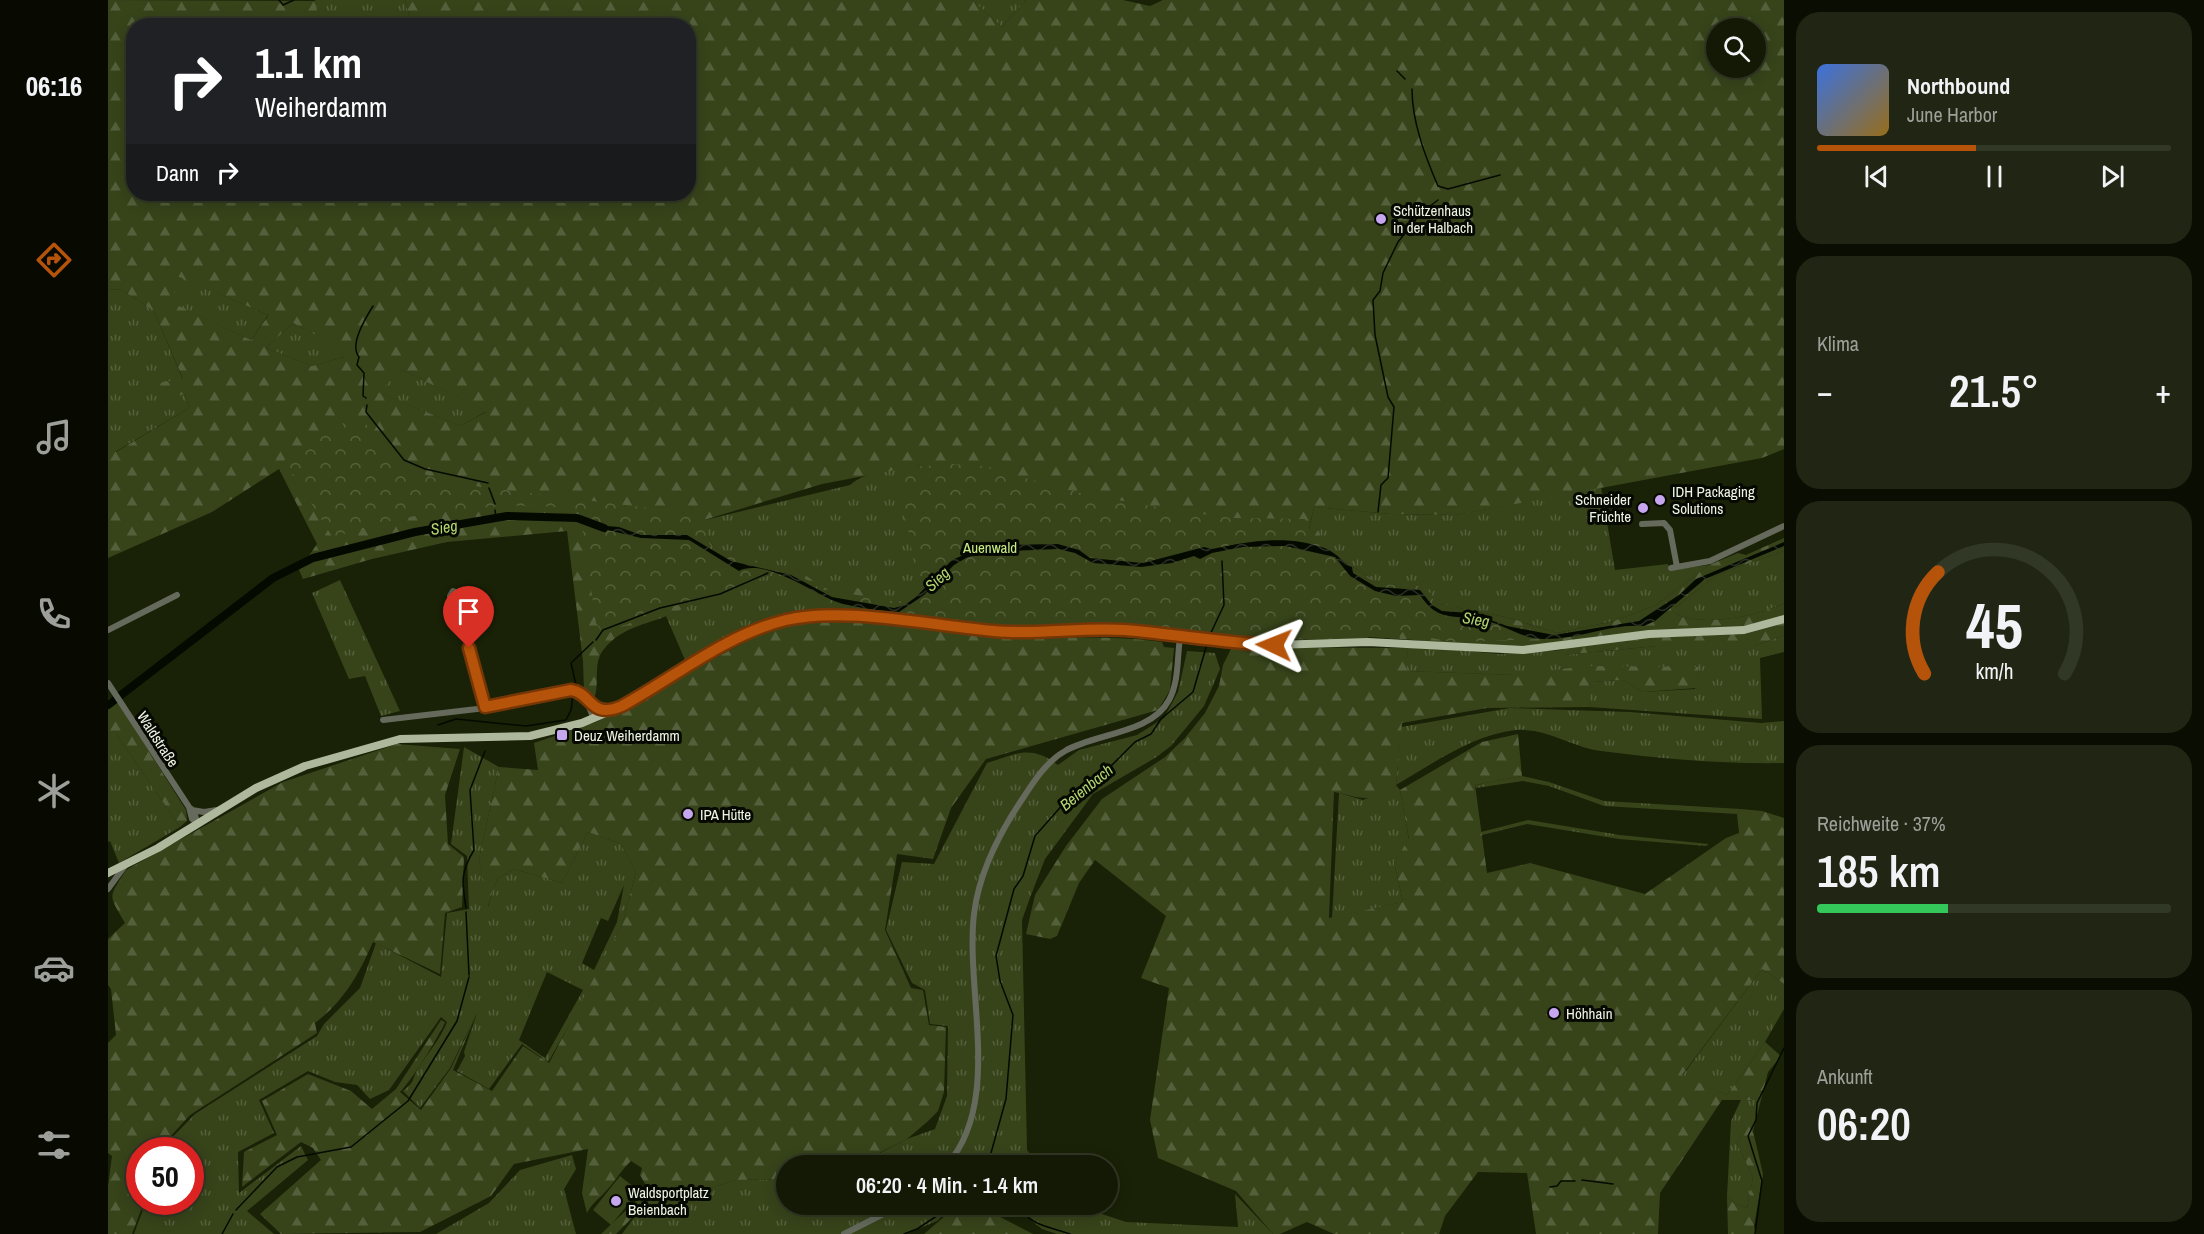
<!DOCTYPE html>
<html lang="de">
<head>
<meta charset="utf-8">
<style>
  :root { --surface:#131904; --page:#202613; --text:#f1f3f6; --muted:#9da09a; --line:#323826; --accent:#b45309 }
  body { margin:0; font-family:"Archivo Narrow",sans-serif; background:var(--page); color:var(--text); height:100vh; display:flex; flex-direction:column; font-size:22px; white-space:nowrap }
  * { box-sizing:border-box; margin:0 }
  p { font-size:20px; color:var(--muted) }
  .icon { flex:none; width:33px; height:33px; fill:none; stroke:currentColor; stroke-width:2; stroke-linecap:round; stroke-linejoin:round }
  .map { position:relative; flex:1; overflow:hidden }
  .sheet { display:flex; flex-direction:column; gap:12px; padding:12px; background:#0a0e02; width:420px }
  .sheet>* { flex:none }
  .guide { position:absolute; left:18px; top:18px; width:570px; height:183px; border-radius:24px; box-shadow:0 3px 15px #0003,0 0 0 2px var(--line); background:#202124; color:#fff; overflow:hidden }
  .fabs { position:absolute; left:1598px; top:18px; display:grid; gap:12px }
  .fabs a { display:grid; place-items:center; width:60px; height:60px; border-radius:50%; background:var(--surface); box-shadow:0 3px 15px #0003,0 0 0 2px var(--line); font-size:30px }
  .speed { position:absolute; left:18px; top:1137px; display:flex; gap:12px; font-size:30px; font-weight:700; text-align:center }
  .speed>* { display:grid; place-content:center; width:78px; height:78px; border-radius:50%; background:var(--surface); box-shadow:0 3px 15px #0003,0 0 0 2px var(--line); line-height:1 }
  .speed .limit { border:9px solid #d22; background:#fff; color:#111 }
  .pin { position:absolute; display:grid; place-items:center; width:51px; height:51px; color:#fff; margin:-62px -26px; border-radius:50% 50% 50% 0; rotate:-45deg; box-shadow:0 0 6px #0007 }
  .pin .icon { rotate:45deg }
  .me { position:absolute; width:66px; margin:-33px; rotate:272deg; stroke-linejoin:round; filter:drop-shadow(0 0 4px #0008) }
  .turn { display:flex; align-items:center; gap:21px; height:126px; padding:0 30px; font-size:27px }
  .turn .icon { width:78px; height:78px; stroke-width:2.5 }
  .turn b { display:block; font-size:42px; line-height:51px }
  .then { display:flex; align-items:center; height:57px; padding:0 30px; background:#0003; gap:12px; font-size:22px }
  .big { font-size:45px; font-weight:600; line-height:1.1 }
  .sheet .card { flex:1; display:flex; flex-direction:column; justify-content:center; gap:9px; min-width:0; padding:0 21px; border-radius:24px; background:var(--page) }
  .sheet .dial { align-items:center; gap:0 }
  .dial svg { height:156px; overflow:visible; fill:none; stroke:var(--line); stroke-width:7; stroke-linecap:round; text-anchor:middle }
  .dial text { fill:var(--text); stroke:none }
  .song { display:flex; align-items:center; gap:18px }
  .cover { width:72px; height:72px; border-radius:9px; background:linear-gradient(135deg,hsl(220 70% 55%),hsl(40 70% 35%)) }
  .played { height:6px; border-radius:3px; background:linear-gradient(90deg,var(--accent) 45%,var(--line) 45%) }
  .keys { display:flex; justify-content:space-around; direction:ltr }
  .heat { display:flex; justify-content:space-between; align-items:center; font-size:33px; direction:ltr }
  .charge { height:9px; border-radius:4px; background:linear-gradient(90deg,#34c759 37%,var(--line) 0) }
  .trip { position:absolute; left:668px; top:1155px; width:342px; height:60px; border-radius:30px; background:var(--surface); box-shadow:0 3px 15px #0003,0 0 0 2px var(--line); font-weight:600; line-height:60px; text-align:center }
  main { display:flex; flex:1; min-height:0 }
  .menu { display:flex; flex-direction:column; width:108px; justify-content:space-around; align-items:center; background:#080a02; color:var(--muted) }
  .menu .icon { width:42px; height:42px }
  .menu .current { color:var(--accent) }
  .menu b { font-size:27px; color:var(--text) }
  .map>svg:first-child { display:block }
</style>
</head>
<body>
<main>
<nav class="menu">
<b>06:16</b>
<svg class="icon current" aria-label="directions" viewBox="0 0 24 24"><path d="M12 3l9 9-9 9-9-9zM9 14v-3h6M13 9l2 2-2 2"/></svg>
<svg class="icon" aria-label="music" viewBox="0 0 24 24"><path d="M9 18V5l10-2v13"/><circle cx="6" cy="18" r="3"/><circle cx="16" cy="16" r="3"/></svg>
<svg class="icon" aria-label="phone" viewBox="0 0 24 24"><path d="M5 4h4l2 5-3 2q2 4 5 5l2-3 5 2v4C11 20 4 13 5 4z"/></svg>
<svg class="icon" aria-label="climate" viewBox="0 0 24 24"><path d="M12 3v18M4 7l16 10M4 17L20 7"/></svg>
<svg class="icon" aria-label="car" viewBox="0 0 24 24"><path d="M5 17H2v-5l4-1 3-4h7l3 4 3 1v5h-3M9 17h6M6 11h13"/><circle cx="7" cy="17" r="2"/><circle cx="17" cy="17" r="2"/></svg>
<svg class="icon" aria-label="filters" viewBox="0 0 24 24"><path d="M4 7h16M4 17h16"/><circle cx="9" cy="7" r="2"/><circle cx="15" cy="17" r="2"/></svg>
</nav>
<div class="map">
<svg width="1676" height="1234" viewBox="0 0 1676 1234">
  <defs>
    <pattern id="grass-tufts" width="24" height="20" patternUnits="userSpaceOnUse" patternTransform="scale(1.5)"><rect width="24" height="20" fill="#37441a"/><path d="M3 7l-1-3M5 7V3M7 7l1-3M15 17l-1-3M17 17v-4M19 17l1-3" fill="none" stroke="#54603b"/></pattern>
    <pattern id="forest-firs" width="22" height="20" patternUnits="userSpaceOnUse" patternTransform="scale(1.5)"><rect width="22" height="20" fill="#37441a"/><path d="M5 1l3.5 6h-7zM16 11l3.5 6h-7z" fill="#54603b"/></pattern>
    <pattern id="park-crowns" width="20" height="18" patternUnits="userSpaceOnUse" patternTransform="scale(1.5)"><rect width="20" height="18" fill="#37441a"/><path d="M2 6a3 3 0 1 1 6 0M12 15a3 3 0 1 1 6 0" fill="none" stroke="#54603b"/></pattern>
    <pattern id="water-waves" width="16" height="10" patternUnits="userSpaceOnUse" patternTransform="scale(1.5)"><rect width="16" height="10" fill="#050a00"/><path d="M0 5q4-4 8 0t8 0" fill="none" stroke="#2a2e25"/></pattern>
  </defs>
  <rect width="100%" height="100%" fill="#192106"/>
  <path fill="url(#grass-tufts)" fill-rule="evenodd" d="M207 0H297L304 25H210Z
    M864 0H918L894 27Z
    M61 272 160 315 143 340 68 305Z
    M0 289 14 290 46 311 75 380 45 384 77 394 81 408 7 452 0 436Z
    M185 323 232 347 236 357 204 366 158 348Z
    M294 370 379 411 352 426 269 392Z
    M814 465 835 471 1258 636 1150 640 1018 629 789 617 719 610 661 619 577 660 558 616 658 570 608 553 593 521 742 485C759 470 791 467 814 465Z
    M1493 487 1507 570 1560 564 1562 570 1601 565 1548 605 1506 621 1449 633 1402 618 1326 603 1272 584 1215 548 1201 530 1206 507 1282 514 1348 515Z
    M1676 551V603C1653 616 1590 628 1567 613V608L1610 574Z
    M232 580 292 711 273 716 257 676 241 679 204 593Z
    M1676 635V652L1652 658 1654 719 1481 707 1483 682 1515 680 1535 692 1587 689 1591 668 1406 675 1298 671 1300 648 1320 647 1391 654 1455 650V655L1549 646H1646Z
    M1079 651 1107 653 1112 669 1096 706 1063 746 1047 758 985 794 937 859 923 895 914 920 919 1150 930 1165 880 1166 876 1163 875 1166H747L799 1139 827 1129 839 1096 840 1026 822 1024 817 990 804 983 778 930 794 862 826 864 879 763C909 754 922 744 950 765L971 750 1029 735 1056 718 1070 692Z
    M1402 708 1522 712 1653 723 1676 721V763C1615 764 1553 759 1493 751 1464 747 1439 728 1408 730 1364 735 1326 763 1288 785L1292 790 1301 840 1286 862 1295 902 1224 918 1231 793 1255 800 1288 786 1293 727Z
    M0 735H9L72 827 11 863 2 841 0 842Z
    M356 747 391 767 371 859 380 907 389 879 406 869 454 883 480 832 513 844 528 872 514 925 481 991 440 1062 414 1044 381 1089 349 1071 357 1056 356 1052 369 1013 342 1068 312 1108 295 1091C309 1080 303 1079 311 1067 321 1051 332 1040 339 1022L333 1017 281 1090 262 1099 249 1085 227 1082 200 1071 151 1100 166 1133 130 1152 131 1193 193 1146 200 1160 139 1211 166 1234H26L38 1202H82V1150H52L87 1114 209 1036 216 1024 252 988 268 943 333 977 339 913 361 909 359 856 343 844ZM516 885 509 922 486 970 474 963 493 918 500 921ZM439 972 475 990 437 1058 411 1040Z
    M1414 776 1441 782 1496 801 1633 809 1629 814 1496 806 1441 786 1415 781 1368 788 1367 785Z
    M1420 820 1512 835 1601 844 1598 846 1511 839 1419 824 1374 835 1373 832Z
    M1654 969 1676 984V1009L1657 1042 1619 1095 1574 1076Z
    M1633 1100H1649L1629 1144 1645 1177 1639 1208 1627 1204 1619 1196 1623 1121Z
    M464 1155 468 1169 456 1189 468 1234H328L381 1203 412 1170Z
    M678 1179V1204L846 1205 829 1221 798 1234H514L530 1212 627 1180Z
    M1127 1194 1165 1234H949L934 1229 904 1205H967L1018 1222 1130 1227Z"/>
  <path fill="url(#forest-firs)" fill-rule="evenodd" d="M0 0 208 1 210 25 26 26V194H580V26L304 25 297 0H864L894 27 918 0H1015L1042 6 1055 0H1676V449L1654 458 1348 515 1282 514 1206 507 1201 529 1211 531 1215 548 1272 584 1308 587 1323 593 1327 603 1402 618 1449 633 1506 621 1548 605 1601 565 1630 553 1638 555 1676 538V551L1610 574 1567 608V613C1590 628 1653 616 1676 603V635L1646 646H1549L1455 655 1454 644 1401 648 1258 636 813 465 714 484 593 521 608 553 659 570C626 585 594 601 561 615 537 625 514 627 496 649 483 664 494 688 484 702L476 691 475 661 459 531 339 542 264 559 195 579 191 570 209 544 171 469 104 512 0 558V436L8 452 81 408 77 394 69 396 43 384 75 379 46 311 14 290 0 289ZM1608 28H1647V68H1608ZM62 273 160 315V316L143 340 69 305ZM185 323 231 347 236 357 204 366 158 348ZM294 370 378 411V412L352 426 270 392Z
    M677 570 691 571 716 588 748 587 775 602 792 601 814 589 911 625 806 619 711 602 677 579Z
    M723 619C782 625 842 633 902 636 953 639 1003 635 1054 642L1056 647 1066 648 1062 690 1050 710 878 759 843 808 825 859 789 854 777 930 803 988 815 990 821 1025 838 1027 836 1092 830 1111 819 1122 799 1139 747 1165 678 1166V1179L627 1180 530 1212 508 1234H493L531 1198 539 1187 532 1175 534 1168 523 1161C513 1170 507 1182 498 1191 491 1199 484 1203 479 1213L474 1193 480 1149 406 1164 383 1196 312 1232 173 1234 152 1214 213 1160 205 1148 193 1142 134 1187 136 1152 169 1135 154 1101 200 1074 243 1091 264 1109 288 1089 333 1020 337 1022C330 1038 304 1080 292 1092L313 1110 343 1068 369 1013 345 1070 384 1091 415 1046 441 1063 514 925 528 872 513 844 480 832 454 883 406 869 389 879 379 909 371 859 391 767 430 770 426 743 488 722 667 626 695 620Z
    M1124 647 1300 648 1299 671 1406 675 1479 666 1591 667 1588 688 1535 692 1515 680 1484 682 1481 707 1379 708 1294 723 1288 786C1259 804 1256 798 1226 792L1221 918 1295 902 1286 862 1301 839 1292 790 1374 742 1410 734 1414 776 1367 785 1379 873 1422 863 1537 894 1618 838 1631 833 1629 814 1633 809 1654 811 1676 818V984L1654 969 1574 1075 1619 1095 1657 1042 1673 1056 1660 1072 1645 1131 1655 1174 1646 1226 1648 1234H1620L1619 1196 1627 1204 1639 1208 1645 1177 1629 1144 1648 1100H1614L1552 1193 1550 1234H1428L1419 1173 1370 1172 1337 1216 1331 1234H1226L1199 1222 1172 1234H1165L1128 1191 1050 1158 1042 1120 1061 988 1033 978 1058 916 987 860 971 883 949 936 942 939 918 934 927 895 958 846 994 799 1057 757 1077 738 1097 713 1111 686 1115 665Z
    M6 696 78 810 79 821 72 827 9 735H0V699Z
    M289 744 352 749 337 795 340 844 356 857 354 907 337 913 332 974 265 942C251 974 236 1001 207 1023L209 1033 82 1115 50 1150H32V1202H36L24 1234H0V1186L4 1156 0 1153V1043L8 1035 3 989 0 985V939L17 923C0 893 0 899 18 870L175 782Z
    M851 1204 869 1205 925 1234H816Z"/>
  <path fill="url(#park-crowns)" d="M242 419 262 426 286 460 323 477 373 487 565 511 595 508 602 545 626 556 679 567 713 589 790 602 811 594 790 468 843 464 873 466 972 493 1065 510 1124 518 1197 519 1202 538C1225 548 1240 567 1262 579 1277 587 1297 585 1314 586L1328 603 1338 608 1365 610 1385 620 1437 633 1433 639 1343 642 1295 632 1291 635 1292 639 1261 637 1254 640 1133 639 1027 627 917 631 841 618 803 619 725 610 702 612 705 593 675 579 659 576 605 597 553 609 496 635 488 623 474 527 478 512C412 496 288 513 225 538L176 460Z"/>
  <path fill="#37441a" d="M512 1176 531 1191 503 1225 485 1210Z"/>
  <path fill="url(#water-waves)" d="M486 525 511 527 533 535H579L623 561 683 575 724 597 786 608 797 605 808 597 844 560 869 549 893 545 950 544 971 550 982 558 1035 563 1096 547 1104 549C1143 541 1181 534 1219 549 1230 554 1237 565 1244 567L1245 573 1268 587 1312 590 1324 605 1334 611 1376 614 1380 619 1399 626 1446 635 1531 621 1571 595 1588 579 1676 542V546L1597 579 1547 621 1536 626C1503 623 1469 640 1436 639 1412 639 1393 622 1371 619 1343 615 1329 621 1312 595L1288 596 1267 591 1242 576 1227 557 1177 546 1135 547 1104 553 1092 559 1086 556 1064 563 1033 567 985 563 967 553 950 549 877 552 858 558 846 565 816 595 791 612C775 611 741 607 726 601 704 592 656 558 631 571L581 540 533 538 491 528Z"/>
  <g fill="none" stroke-linecap="round" stroke-linejoin="round">
    <path stroke="#050a00" stroke-width="1.5" d="M171 0 175 5 186 0
      M1289 71 1297 79
      M1304 89C1304 122 1317 156 1330 186L1340 189 1392 175
      M258 398 255 396 256 373 249 365 251 357C241 345 257 319 265 306
      M259 405 258 412 296 460 317 469 380 483
      M381 488 387 504
      M387 510 388 518
      M1270 512 1273 485 1280 478 1286 407 1280 397 1267 335 1265 300 1272 291 1275 273 1290 242 1313 213 1330 200
      M1100 639 1116 605 1114 561
      M488 640 495 630 552 608 612 594 660 573
      M468 685 463 663 485 642
      M330 725 348 719 418 726 458 720 463 710 465 695
      M358 908C354 882 352 873 366 850L362 790 377 751
      M358 912 361 975
      M883 1153 898 1099 905 1015 892 981 888 956 906 889 915 876 927 836 964 794 984 785 1027 742 1043 734 1053 719 1085 692 1099 644
      M881 1166 883 1156
      M1474 1180 1505 1184
      M1442 1187 1449 1186 1453 1181H1467
      M911 1204C919 1226 944 1227 962 1234
      M128 1210 169 1167 189 1157 243 1147 300 1101 349 1021 361 977
      M114 1234 125 1214
      M796 1234 809 1229 847 1204
      M1647 1234 1654 1181 1640 1136 1648 1120 1649 1103 1676 1048"/>
    <path stroke="#050a00" stroke-width="8" d="M0 705 165 578 205 558 307 532 399 516 469 518 496 528"/>
    <path stroke="#656a5d" stroke-width="6" d="M1534 524 1556 523 1562 530 1569 567
      M1563 568 1602 561 1676 526
      M351 609 342 596 345 591 352 594 351 609 377 707
      M0 630 69 595
      M0 683 81 807 86 811 89 822
      M480 703 492 709H503
      M275 720 369 709 463 690 477 697 486 719
      M81 807 84 819 89 822
      M84 810 96 812 109 810
      M0 889 19 863
      M838 1166C895 1103 857 992 866 914 871 873 892 832 915 798 926 781 939 761 957 751 987 733 1043 734 1061 700 1071 682 1069 658 1072 638
      M736 1234 795 1204"/>
    <path stroke="#adb89d" stroke-width="8" d="M0 873 50 848 148 788 197 766 292 739 422 736 474 723 514 706 635 636 657 626 692 617 735 615 924 634 1017 630 1112 643 1166 645 1260 642 1415 650 1541 634 1636 630 1676 619"/>
  </g>
  <g fill="none" stroke-linecap="round" stroke-linejoin="round">
    <defs>
      <path id="route" d="M361 648 377 707 463 690C484 693 482 720 514 706 567 677 619 634 678 620 735 606 826 626 886 631 930 635 973 627 1017 630 1067 634 1115 643 1166 645"/>
    </defs>
    <use href="#route" stroke="#753606" stroke-width="15"/>
    <use href="#route" stroke="#b45309" stroke-width="10"/>
  </g>
  <g fill="#c7a6f0" stroke="#060902" stroke-width="2">
    <circle cx="1273" cy="219" r="6"/>
    <circle cx="1552" cy="500" r="6"/>
    <circle cx="1535" cy="508" r="6"/>
    <rect x="448" y="729" width="12" height="12" rx="3"/>
    <circle cx="580" cy="814" r="6"/>
    <circle cx="1446" cy="1013" r="6"/>
    <circle cx="508" cy="1201" r="6"/>
  </g>
  <g text-anchor="middle" dominant-baseline="central" stroke-width="6" stroke-linejoin="round" paint-order="stroke">
    <g font-size="15" fill="#eef5e4" stroke="#060902" text-anchor="start">
      <text x="1285" y="210">Schützenhaus<tspan x="1285" dy="17">in der Halbach</tspan></text>
      <text x="1564" y="491">IDH Packaging<tspan x="1564" dy="17">Solutions</tspan></text>
      <text x="1523" y="499" text-anchor="end">Schneider<tspan x="1523" dy="17">Früchte</tspan></text>
      <text x="466" y="735">Deuz Weiherdamm</text>
      <text x="592" y="814">IPA Hütte</text>
      <text x="1458" y="1013">Höhhain</text>
      <text x="520" y="1192">Waldsportplatz<tspan x="520" dy="17">Beienbach</tspan></text>
    </g>
    <g font-size="15" fill="#c8ea83" stroke="#060902">
      <text x="882" y="547">Auenwald</text>
    </g>
    <g font-size="15" fill="#eef5e4" stroke="#060902">
      <text transform="translate(50 739) rotate(57)">Waldstraße</text>
    </g>
    <g font-size="16" font-style="italic" fill="#b5d66f" stroke="#060902">
      <text transform="translate(336 527) rotate(-9)">Sieg</text>
      <text transform="translate(829 579) rotate(-43)">Sieg</text>
      <text transform="translate(1368 619) rotate(9)">Sieg</text>
      <text transform="translate(978 787) rotate(-39)">Beienbach</text>
    </g>
  </g>
</svg>
<div class="fabs">
<a><svg class="icon" aria-label="search" viewBox="0 0 24 24"><circle cx="10" cy="10" r="6"/><path d="M15 15l6 6"/></svg></a>
</div>
<div class="speed"><div class="limit">50</div></div>
<div class="pin" style="left:361px;top:648px;background:#d93025"><svg class="icon" aria-label="arrive" viewBox="0 0 24 24"><path d="M6 21V4h12l-3 4 3 4H6"/></svg></div>
<svg class="me" style="left:1166px;top:645px" viewBox="-20 -20 40 40"><path d="M0-17L14 15 0 8-14 15z" fill="#b45309" stroke="#fff" stroke-width="4"/></svg>
<div class="trip">06:20 · 4 Min. · 1.4 km</div>
<div class="guide">
<div class="turn"><svg class="icon" aria-label="right" viewBox="0 0 24 24"><path d="M7 20v-9h11M14 6l5 5-5 5"/></svg><div><b>1.1 km</b>Weiherdamm</div></div>
<div class="then">Dann<svg class="icon" aria-label="right" viewBox="0 0 24 24"><path d="M7 20v-9h11M14 6l5 5-5 5"/></svg></div>
</div>
</div>
<section class="sheet">
<div class="card">
<div class="song"><i class="cover"></i><div><b>Northbound</b><p>June Harbor</p></div></div>
<div class="played"></div>
<div class="keys"><svg class="icon" aria-label="previous" viewBox="0 0 24 24"><path d="M18 5L8 12l10 7zM5 5v14"/></svg><svg class="icon" aria-label="pause" viewBox="0 0 24 24"><path d="M8 5v14M16 5v14"/></svg><svg class="icon" aria-label="next" viewBox="0 0 24 24"><path d="M6 5l10 7-10 7zM19 5v14"/></svg></div>
</div>
<div class="card"><p>Klima</p>
<div class="heat"><a>−</a><b class="big">21.5°</b><a>+</a></div>
</div>
<div class="card dial"><svg viewBox="0 0 100 80">
<path d="M14 69A42 42 0 1 1 86 69"/>
<path d="M14 69A42 42 0 0 1 21 17" stroke="#b45309"/>
<text x="50" y="56" font-size="32" font-weight="700">45</text>
<text x="50" y="72" font-size="11">km/h</text>
</svg></div>
<div class="card"><p>Reichweite · 37%</p><b class="big">185 km</b><div class="charge"></div></div>
<div class="card"><p>Ankunft</p><b class="big">06:20</b></div>
</section>
</main>
</body>
</html>
